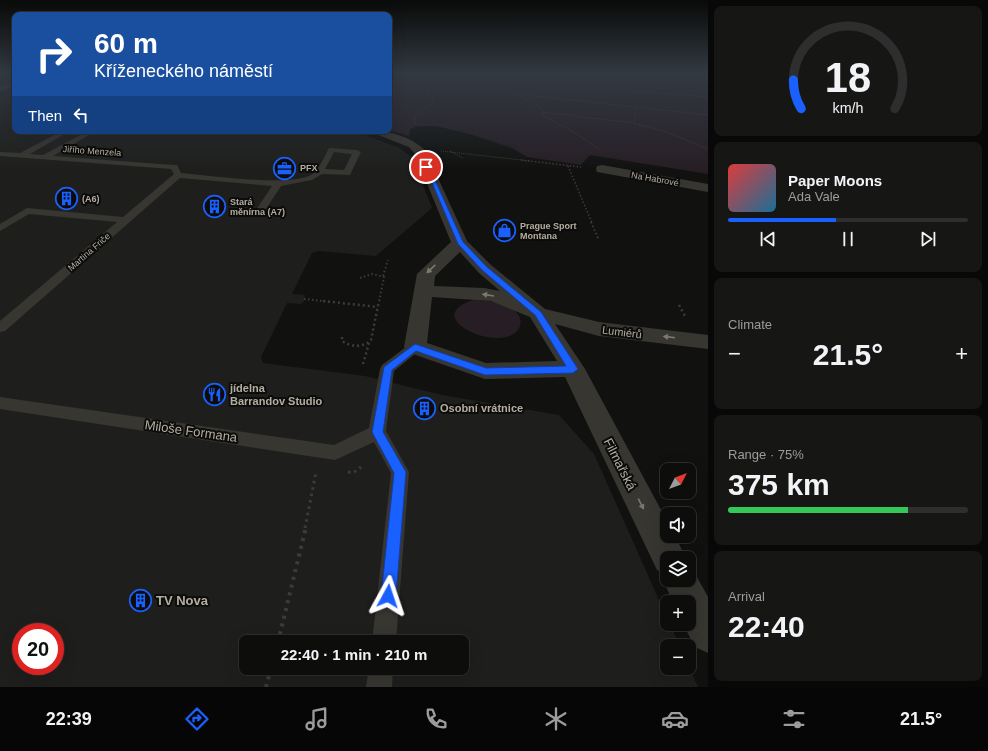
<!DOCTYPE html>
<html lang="en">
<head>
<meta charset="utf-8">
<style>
  :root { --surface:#0d0e0c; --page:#161715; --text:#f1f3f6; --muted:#9a9c9d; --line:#2d2e2d; --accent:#1a60ff }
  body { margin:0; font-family:Arial,sans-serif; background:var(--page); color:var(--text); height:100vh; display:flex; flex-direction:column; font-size:15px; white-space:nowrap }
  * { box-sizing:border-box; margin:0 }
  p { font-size:13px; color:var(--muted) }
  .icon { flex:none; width:22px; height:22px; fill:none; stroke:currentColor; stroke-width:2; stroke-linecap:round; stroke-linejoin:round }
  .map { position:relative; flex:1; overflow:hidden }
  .sheet { display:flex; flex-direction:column; gap:6px; padding:6px; background:#070807; width:280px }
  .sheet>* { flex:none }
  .top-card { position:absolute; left:12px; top:12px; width:380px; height:122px; border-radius:8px; box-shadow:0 4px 16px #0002,0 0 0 1px var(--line); background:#1a4fa0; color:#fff; overflow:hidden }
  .needle { width:26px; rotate:48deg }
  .tools { position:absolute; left:660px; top:463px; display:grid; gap:8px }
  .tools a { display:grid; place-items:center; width:36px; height:36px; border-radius:8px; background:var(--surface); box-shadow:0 4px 16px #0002,0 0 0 1px var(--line); font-size:20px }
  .speed { position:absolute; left:12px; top:623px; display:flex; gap:8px; font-size:20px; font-weight:700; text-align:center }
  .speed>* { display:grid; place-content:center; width:52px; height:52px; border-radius:50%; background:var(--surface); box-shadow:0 4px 16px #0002,0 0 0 1px var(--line); line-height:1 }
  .speed .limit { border:6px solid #d22; background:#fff; color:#111 }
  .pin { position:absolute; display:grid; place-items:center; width:34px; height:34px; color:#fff; margin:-17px; border:2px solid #fff; border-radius:50%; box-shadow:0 1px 4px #0007 }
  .me { position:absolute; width:44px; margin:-22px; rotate:5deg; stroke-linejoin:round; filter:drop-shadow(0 0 3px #0008) }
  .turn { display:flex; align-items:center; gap:14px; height:84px; padding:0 16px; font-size:18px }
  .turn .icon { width:52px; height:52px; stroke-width:2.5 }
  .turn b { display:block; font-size:28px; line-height:34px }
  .then { display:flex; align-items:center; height:38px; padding:0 16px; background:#0003; gap:8px; font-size:15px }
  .big { font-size:30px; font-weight:700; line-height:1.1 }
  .sheet .tile { flex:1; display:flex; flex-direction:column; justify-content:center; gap:6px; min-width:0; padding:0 14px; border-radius:8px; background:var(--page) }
  .sheet .dial { align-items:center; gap:0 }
  .dial svg { height:104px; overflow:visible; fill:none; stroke:var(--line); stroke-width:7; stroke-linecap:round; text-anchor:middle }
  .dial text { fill:var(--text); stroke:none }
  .song { display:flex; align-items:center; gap:12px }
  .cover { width:48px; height:48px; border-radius:6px; background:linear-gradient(135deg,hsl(0 70% 55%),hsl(200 70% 35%)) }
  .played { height:4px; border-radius:2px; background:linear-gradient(90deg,var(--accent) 45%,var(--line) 45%) }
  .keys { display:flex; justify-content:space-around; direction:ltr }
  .heat { display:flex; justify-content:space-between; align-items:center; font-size:22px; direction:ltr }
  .charge { height:6px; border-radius:3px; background:linear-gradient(90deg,#34c759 75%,var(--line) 0) }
  .trip { position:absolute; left:239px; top:635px; width:230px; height:40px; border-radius:8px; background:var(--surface); box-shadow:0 4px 16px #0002,0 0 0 1px var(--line); font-weight:700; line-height:40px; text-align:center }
  .tab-bar { display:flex; height:64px; justify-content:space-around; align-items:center; background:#050605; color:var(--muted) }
  .tab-bar .icon { width:28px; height:28px }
  .tab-bar .current { color:var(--accent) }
  .tab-bar b { font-size:18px; color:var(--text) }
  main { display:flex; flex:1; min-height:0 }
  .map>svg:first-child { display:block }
</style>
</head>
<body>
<main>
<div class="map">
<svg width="708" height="687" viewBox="0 0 708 687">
  <rect width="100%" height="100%" fill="#111210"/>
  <path fill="#1e1f1c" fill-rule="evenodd" d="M0 73H15V131H355L399 148 412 157 432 208 376 256 318 251 312 253 292 294 305 295 304 301 301 304 287 303 261 357 263 363 365 376 442 395 559 415 594 454 667 618V624H670L680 646H667V668L689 667 698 687H0ZM21 632H55V666H21ZM246 642H462V668H246Z"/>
  <path fill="#271e25" d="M389 73H708V174L590 155 581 165 527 157 512 148 470 134 436 126H418L410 129 409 136 389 130Z
    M473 300C485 301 498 300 509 306 530 319 520 338 498 338 472 339 430 314 473 300Z"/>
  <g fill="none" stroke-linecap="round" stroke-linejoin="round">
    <path stroke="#3e3c37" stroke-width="1" stroke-dasharray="1 1" stroke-linecap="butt" d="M467 73 489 80 541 108 544 116 572 131 599 149
      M491 80 708 97
      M443 82 486 80
      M517 94 708 115
      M542 112 634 123 667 132 708 149
      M634 123 636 108
      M415 124 414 117 434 101 427 91 443 82 451 73
      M441 151 530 161
      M450 151 463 158"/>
    <path stroke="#3e3c37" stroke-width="1.5" stroke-dasharray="1.5 2" stroke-linecap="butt" d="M521 160 581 167
      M568 166 592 223"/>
    <path stroke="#3e3c37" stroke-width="2" stroke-dasharray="1.5 2.5" stroke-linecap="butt" d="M591 222 598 238
      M383 276 388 260
      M360 278 372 274 384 277 379 302
      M304 299 332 302"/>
    <path stroke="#3e3c37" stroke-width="2.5" stroke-dasharray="2 3" stroke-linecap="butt" d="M323 301 378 307
      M679 305 685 316
      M342 337V341C351 347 363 348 371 340L379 301
      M363 364 369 343"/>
    <path stroke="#3e3c37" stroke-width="3" stroke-dasharray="2.5 4" stroke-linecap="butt" d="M348 472 353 473 361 467
      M305 528 316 472"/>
    <path stroke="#3e3c37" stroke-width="4" stroke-dasharray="3 5" stroke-linecap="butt" d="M278 642 306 527
      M266 687 271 668"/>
    <path fill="#373631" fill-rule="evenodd" d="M15 82V86L0 91V87Z
      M62 131H70L30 154 43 155 88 131H96L53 156 174 165H177L181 173C205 175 300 189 315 172 320 166 325 156 329 148L357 150 361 152 350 175 322 174 312 180 281 186 262 215 259 216 254 213 272 186 180 178 5 331 0 332V321L117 222 29 214 0 231V224L27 208 123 217 174 174 171 169 0 156V152L20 153ZM334 152 352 154 344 170 325 169Z
      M415 342 420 344 422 347 420 350 394 371 386 431 409 472 396 642H372L391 473 374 442 335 460 0 409V397L334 445 369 428 380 369 382 365 410 344Z
      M369 668H393L392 687H366Z"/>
    <path fill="#373631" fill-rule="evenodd" d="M372 131C391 131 411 137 425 150L467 241 491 265 545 309 599 322 708 335V349L599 336 555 324 585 369 667 521V536H675L686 558H667V580H689V566L692 568 708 597V653L695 647 683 624H689V602H673L663 580 666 573 657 570 565 377 485 379 407 352 404 347 417 274 451 242 415 154 409 147 373 133ZM460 252 479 273 500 291 484 288 434 286 435 276ZM432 297 491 301 530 317 557 361 486 363 427 343Z
      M602 165 708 184V192L597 172 596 169 597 166Z"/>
  </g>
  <defs><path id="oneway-solid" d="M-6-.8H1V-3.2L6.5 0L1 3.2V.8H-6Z"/></defs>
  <g fill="#7c786e">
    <use href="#oneway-solid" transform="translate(431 269) rotate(137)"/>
    <use href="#oneway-solid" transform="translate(488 295) rotate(-171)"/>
    <use href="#oneway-solid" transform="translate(669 337) rotate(-173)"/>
    <use href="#oneway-solid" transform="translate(641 504) rotate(63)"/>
  </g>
  <linearGradient id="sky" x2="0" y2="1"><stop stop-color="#090a09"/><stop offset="0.43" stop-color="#323942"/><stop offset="1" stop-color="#323942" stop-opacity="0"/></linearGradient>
  <rect width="708" height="169" fill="url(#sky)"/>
  <path fill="#1a60ff" stroke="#113ea6" d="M425 166 429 167 463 242 487 267 541 312 578 369 573 373 485 375 416 351 392 370 383 432 406 472 396 596 393 601 388 603 383 601 381 596 394 473 372 432 384 367 415 344 486 368 566 366 535 315 482 270 458 244Z"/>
  <defs>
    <symbol id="office-ring" viewBox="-11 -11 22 22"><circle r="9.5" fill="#0c0c0b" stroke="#1a60ff" stroke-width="1.5"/><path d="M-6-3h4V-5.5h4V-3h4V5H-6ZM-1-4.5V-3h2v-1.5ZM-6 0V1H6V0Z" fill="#1a60ff"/></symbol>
    <symbol id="building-ring" viewBox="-11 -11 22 22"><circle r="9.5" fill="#0c0c0b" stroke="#1a60ff" stroke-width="1.5"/><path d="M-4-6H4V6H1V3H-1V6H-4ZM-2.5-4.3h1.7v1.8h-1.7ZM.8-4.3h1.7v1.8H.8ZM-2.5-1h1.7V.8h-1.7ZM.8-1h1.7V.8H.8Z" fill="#1a60ff"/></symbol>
    <symbol id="shop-ring" viewBox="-11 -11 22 22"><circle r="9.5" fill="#0c0c0b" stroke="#1a60ff" stroke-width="1.5"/><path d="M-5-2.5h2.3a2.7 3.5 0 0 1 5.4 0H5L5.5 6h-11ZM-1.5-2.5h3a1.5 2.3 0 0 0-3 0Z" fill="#1a60ff"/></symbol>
    <symbol id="restaurant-ring" viewBox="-11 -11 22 22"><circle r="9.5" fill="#0c0c0b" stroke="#1a60ff" stroke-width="1.5"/><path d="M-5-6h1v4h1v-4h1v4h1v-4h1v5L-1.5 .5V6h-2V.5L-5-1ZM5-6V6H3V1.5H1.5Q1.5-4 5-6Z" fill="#1a60ff"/></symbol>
  </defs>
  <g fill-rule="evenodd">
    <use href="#office-ring" x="272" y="156" width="25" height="25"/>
    <use href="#building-ring" x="54" y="186" width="25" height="25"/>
    <use href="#building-ring" x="202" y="194" width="25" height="25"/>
    <use href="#shop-ring" x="492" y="218" width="25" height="25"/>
    <use href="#restaurant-ring" x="202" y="382" width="25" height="25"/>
    <use href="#building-ring" x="412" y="396" width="25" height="25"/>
    <use href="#building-ring" x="128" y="588" width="25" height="25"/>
  </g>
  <g text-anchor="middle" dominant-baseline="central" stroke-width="4" stroke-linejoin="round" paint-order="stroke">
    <g font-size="9" fill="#b4aea0" stroke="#0c0c0b">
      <text transform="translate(92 151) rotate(4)">Jiřího Menzela</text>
      <text transform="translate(655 179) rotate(10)">Na Habrové</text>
      <text transform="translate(89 252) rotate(-41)">Martina Friče</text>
    </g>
    <g font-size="9" font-weight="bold" fill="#b4aea0" stroke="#0c0c0b" text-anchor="start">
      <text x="300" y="168">PFX</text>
      <text x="82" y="199">(A6)</text>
      <text x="230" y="202">Stará<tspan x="230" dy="10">měnírna (A7)</tspan></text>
      <text x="520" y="226">Prague Sport<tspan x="520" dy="10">Montana</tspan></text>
    </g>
    <g font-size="11" fill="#b4aea0" stroke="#0c0c0b">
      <text transform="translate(622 332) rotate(7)">Lumiérů</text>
    </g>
    <g font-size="11" font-weight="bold" fill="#b4aea0" stroke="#0c0c0b" text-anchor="start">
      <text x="230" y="388">jídelna<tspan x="230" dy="13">Barrandov Studio</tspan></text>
      <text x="440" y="408">Osobní vrátnice</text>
    </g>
    <g font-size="13" fill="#b4aea0" stroke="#0c0c0b">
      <text transform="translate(191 431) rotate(8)">Miloše Formana</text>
      <text transform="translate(620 464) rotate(63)">Filmařská</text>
    </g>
    <g font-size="13" font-weight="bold" fill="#b4aea0" stroke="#0c0c0b" text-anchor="start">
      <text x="156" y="600">TV Nova</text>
    </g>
  </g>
</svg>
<div class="tools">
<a><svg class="needle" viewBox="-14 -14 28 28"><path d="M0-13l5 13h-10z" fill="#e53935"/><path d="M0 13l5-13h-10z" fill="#9a9c9d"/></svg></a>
<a><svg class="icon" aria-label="sound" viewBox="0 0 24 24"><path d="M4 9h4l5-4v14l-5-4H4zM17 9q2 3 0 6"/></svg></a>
<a><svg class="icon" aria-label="layers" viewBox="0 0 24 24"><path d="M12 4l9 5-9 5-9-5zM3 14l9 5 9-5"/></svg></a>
<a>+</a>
<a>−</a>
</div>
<div class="speed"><div class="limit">20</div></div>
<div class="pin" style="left:426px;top:167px;background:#d93025"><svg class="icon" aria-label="arrive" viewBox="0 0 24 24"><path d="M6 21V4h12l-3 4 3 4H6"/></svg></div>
<svg class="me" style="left:388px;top:596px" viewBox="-20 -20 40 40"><path d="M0-17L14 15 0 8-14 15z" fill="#1a60ff" stroke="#fff" stroke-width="4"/></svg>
<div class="trip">22:40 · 1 min · 210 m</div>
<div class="top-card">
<div class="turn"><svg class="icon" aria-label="right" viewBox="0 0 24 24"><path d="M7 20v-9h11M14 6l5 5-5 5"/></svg><div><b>60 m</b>Kříženeckého náměstí</div></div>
<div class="then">Then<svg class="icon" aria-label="left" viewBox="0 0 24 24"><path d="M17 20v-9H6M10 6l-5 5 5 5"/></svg></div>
</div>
</div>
<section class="sheet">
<div class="tile dial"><svg viewBox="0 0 100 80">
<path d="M14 69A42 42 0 1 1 86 69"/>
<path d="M14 69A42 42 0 0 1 8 47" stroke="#1a60ff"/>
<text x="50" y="56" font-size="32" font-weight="700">18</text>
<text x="50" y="72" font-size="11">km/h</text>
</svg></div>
<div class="tile">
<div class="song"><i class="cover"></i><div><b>Paper Moons</b><p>Ada Vale</p></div></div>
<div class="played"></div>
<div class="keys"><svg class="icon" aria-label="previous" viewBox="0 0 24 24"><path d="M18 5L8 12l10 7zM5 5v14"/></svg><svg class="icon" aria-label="pause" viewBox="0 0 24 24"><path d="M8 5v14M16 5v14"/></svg><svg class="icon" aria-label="next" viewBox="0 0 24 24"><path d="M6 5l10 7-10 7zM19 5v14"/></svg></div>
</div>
<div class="tile"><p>Climate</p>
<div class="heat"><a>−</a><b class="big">21.5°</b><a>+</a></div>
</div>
<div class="tile"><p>Range · 75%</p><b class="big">375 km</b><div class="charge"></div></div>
<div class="tile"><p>Arrival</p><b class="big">22:40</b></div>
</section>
</main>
<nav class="tab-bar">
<b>22:39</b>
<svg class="icon current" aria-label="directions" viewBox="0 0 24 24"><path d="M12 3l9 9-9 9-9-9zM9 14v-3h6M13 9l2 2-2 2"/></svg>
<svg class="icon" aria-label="music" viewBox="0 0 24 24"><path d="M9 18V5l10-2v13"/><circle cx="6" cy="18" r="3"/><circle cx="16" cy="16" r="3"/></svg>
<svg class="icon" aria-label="phone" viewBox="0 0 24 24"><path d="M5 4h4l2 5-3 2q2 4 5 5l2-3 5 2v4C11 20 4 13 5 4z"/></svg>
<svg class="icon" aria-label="climate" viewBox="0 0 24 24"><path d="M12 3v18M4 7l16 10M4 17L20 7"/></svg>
<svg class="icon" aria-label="car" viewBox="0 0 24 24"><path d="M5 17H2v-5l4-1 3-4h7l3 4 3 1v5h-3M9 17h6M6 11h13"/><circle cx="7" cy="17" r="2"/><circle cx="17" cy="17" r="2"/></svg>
<svg class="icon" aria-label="filters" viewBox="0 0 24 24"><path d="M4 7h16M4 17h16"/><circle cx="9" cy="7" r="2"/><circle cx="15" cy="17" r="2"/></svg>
<b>21.5°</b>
</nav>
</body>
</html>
